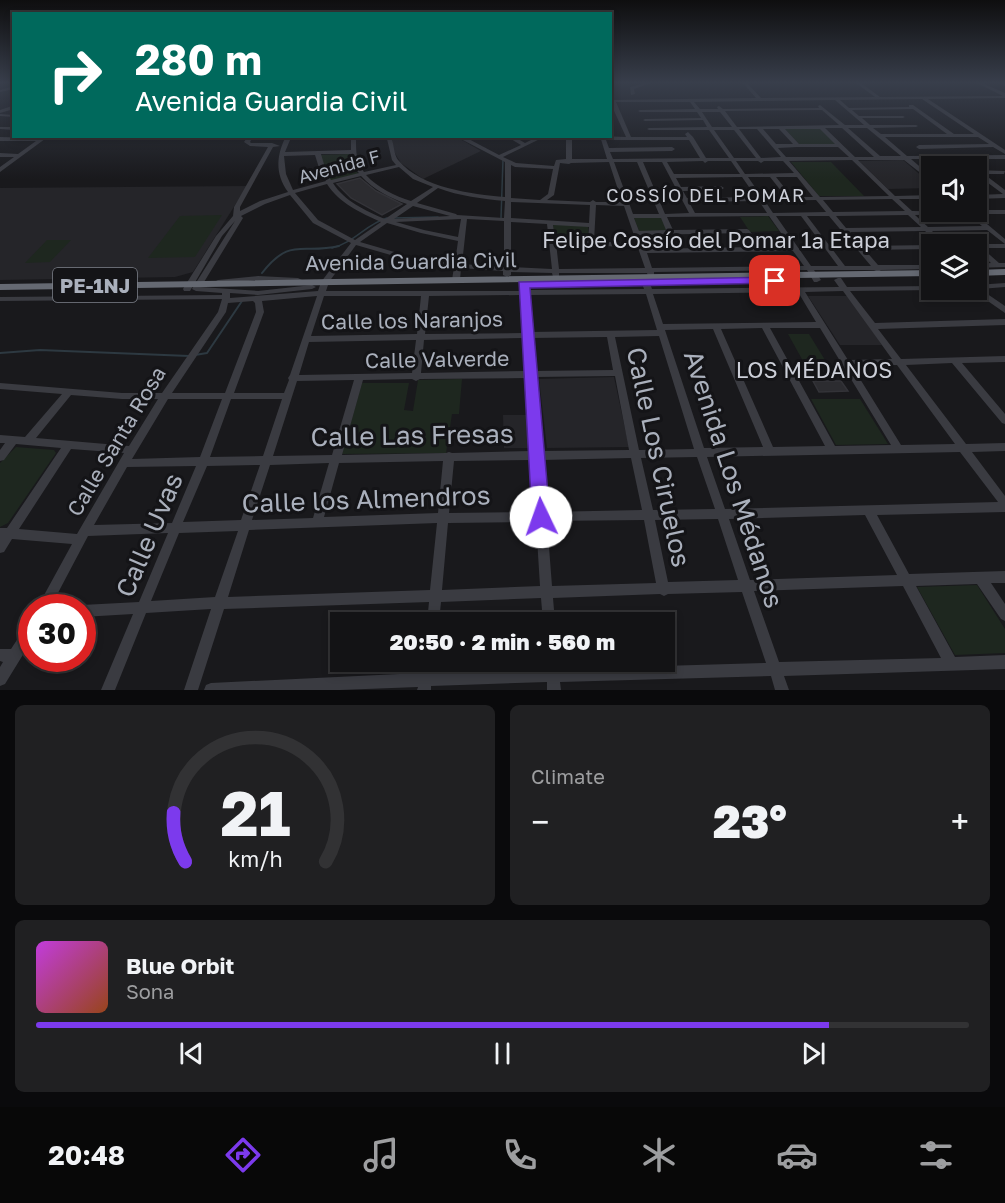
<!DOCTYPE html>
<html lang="en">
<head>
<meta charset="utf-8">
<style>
  :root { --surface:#131315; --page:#202022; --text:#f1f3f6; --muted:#9d9ea0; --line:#323234; --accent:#7c3aed }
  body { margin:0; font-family:"Golos Text",sans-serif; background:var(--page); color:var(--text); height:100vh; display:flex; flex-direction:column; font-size:22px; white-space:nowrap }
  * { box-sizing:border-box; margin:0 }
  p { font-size:20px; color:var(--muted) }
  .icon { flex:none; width:33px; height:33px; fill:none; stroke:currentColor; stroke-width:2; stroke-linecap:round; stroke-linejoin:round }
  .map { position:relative; height:690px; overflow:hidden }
  .details { display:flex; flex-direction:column; gap:15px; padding:15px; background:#0a0a0c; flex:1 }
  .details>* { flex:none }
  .top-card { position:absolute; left:12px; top:12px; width:600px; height:126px; border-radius:0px; box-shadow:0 3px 9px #0003,0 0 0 2px var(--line); background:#00695c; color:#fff; overflow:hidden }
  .buttons { position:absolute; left:921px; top:156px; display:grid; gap:12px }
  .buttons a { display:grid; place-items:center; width:66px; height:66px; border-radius:0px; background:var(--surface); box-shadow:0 3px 9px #0003,0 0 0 2px var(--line); font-size:30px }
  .speed { position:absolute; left:18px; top:594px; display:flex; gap:12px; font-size:30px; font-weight:700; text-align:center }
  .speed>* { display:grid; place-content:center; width:78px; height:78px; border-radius:50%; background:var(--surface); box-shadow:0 3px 9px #0003,0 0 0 2px var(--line); line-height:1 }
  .speed .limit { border:9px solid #d22; background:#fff; color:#111 }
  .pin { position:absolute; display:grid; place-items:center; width:51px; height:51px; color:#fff; margin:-26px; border-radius:12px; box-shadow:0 3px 9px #0006 }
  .me { position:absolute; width:66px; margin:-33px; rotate:357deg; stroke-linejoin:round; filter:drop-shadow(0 0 4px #0008) }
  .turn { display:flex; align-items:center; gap:21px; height:126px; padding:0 24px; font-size:27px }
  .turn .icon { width:78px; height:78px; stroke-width:2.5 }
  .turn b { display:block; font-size:42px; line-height:51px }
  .big { font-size:45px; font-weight:800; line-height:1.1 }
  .details .widget { flex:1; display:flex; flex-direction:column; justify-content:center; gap:9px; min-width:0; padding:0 21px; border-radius:9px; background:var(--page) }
  .details .dial { align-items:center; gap:0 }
  .dial svg { height:156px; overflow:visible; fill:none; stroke:var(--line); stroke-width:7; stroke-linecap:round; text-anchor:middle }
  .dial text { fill:var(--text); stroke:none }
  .song { display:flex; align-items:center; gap:18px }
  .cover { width:72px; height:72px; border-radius:9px; background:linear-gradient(135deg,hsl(290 70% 55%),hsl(20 70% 35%)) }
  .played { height:6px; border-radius:3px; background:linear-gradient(90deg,var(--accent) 85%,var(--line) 85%) }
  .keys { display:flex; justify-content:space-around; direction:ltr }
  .heat { display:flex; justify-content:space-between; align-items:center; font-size:33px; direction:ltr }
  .details .tiles { flex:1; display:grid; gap:15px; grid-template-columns:1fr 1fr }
  .widget:last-child { grid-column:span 2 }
  .trip { position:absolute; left:330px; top:612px; width:345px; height:60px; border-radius:0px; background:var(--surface); box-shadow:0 3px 9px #0003,0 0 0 2px var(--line); font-weight:800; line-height:60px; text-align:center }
  .dock { display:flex; height:96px; justify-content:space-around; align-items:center; background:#080808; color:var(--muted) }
  .dock .icon { width:42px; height:42px }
  .dock .current { color:var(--accent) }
  .dock b { font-size:27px; color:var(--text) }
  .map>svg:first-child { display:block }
</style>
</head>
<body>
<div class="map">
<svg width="1005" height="690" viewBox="0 0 1005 690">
  <rect width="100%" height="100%" fill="#19191c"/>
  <path fill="#252529" d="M393 139H460L481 151 423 179 401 163 393 150Z
    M903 160 931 184V188L888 189 859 161Z
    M247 186 193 272 175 277 0 280V188Z
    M808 296H849L882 345H840Z
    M614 377 629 447 547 448 539 379Z
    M503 415H529L530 448H504Z"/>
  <path fill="#1e271f" d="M784 128H821L838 144H799Z
    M349 154 358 174 330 181 320 155Z
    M791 162H831L864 196H819Z
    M222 215 195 257 148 258 180 216Z
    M768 216 779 231 750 232 740 217Z
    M661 217 667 231H639L634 218Z
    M553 224 588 225 589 242 554 240Z
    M47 240H71L50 262 25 263Z
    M788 334H809L825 360 803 361Z
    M462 379 459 414H452L446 453 342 454 362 383H409L404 410 413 411 418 380Z
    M811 399H860L888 444 836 445Z
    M16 447 54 450 56 453 8 523 0 527V463Z
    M977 585 1005 629V653L955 655 917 587Z"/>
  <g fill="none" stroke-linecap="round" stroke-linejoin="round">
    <path stroke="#2d3941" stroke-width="1.5" d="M393 218 438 217
      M501 218 503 159
      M332 248C354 243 366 224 387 218"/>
    <path stroke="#2d3941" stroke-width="2" d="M262 273C291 236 301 255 339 246
      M0 353 40 350 189 356
      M195 355 207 353 242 301"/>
  </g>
  <path fill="#2c2c30" stroke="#333338" stroke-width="1.5" d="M360 178 376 191 402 204 382 215 351 198 337 184Z
    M813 381H841L848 391 819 392Z"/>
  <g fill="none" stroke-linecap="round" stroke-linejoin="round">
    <path fill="#3a3b41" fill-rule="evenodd" d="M645 83H651L634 89 635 94 631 95 630 87Z
      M743 83H747L761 98 875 97 856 83H861L880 97 1003 96 977 83H982L1005 93V98L928 99 1005 150V154L993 147 919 149 916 147 919 145 989 144 978 137H885L907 156 1005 155V159H911L932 177V182L904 160H858L895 196 932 195V199H899L912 211 976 212V210H1005V214H975L1005 239V248H982L999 263H1005V267L976 268V264L991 263 976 250V244H974H1005L987 230 932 231 945 244H939L925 231 850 232 861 246 932 245V249L865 250 878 265H932V269L881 270 878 272 874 270H814L821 280 817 282H814L807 270 654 272V276H648L647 273H559V277H553L552 273 511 272V275L507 277 503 275V271L461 268 460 280 456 282 452 280 454 267 415 262 356 245 329 282 326 291H520L519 284 523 282 527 284V290L644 289 642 283 646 281H649L652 289 839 287 834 280 838 278H841L847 287 932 286V290H935L850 291 875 323 1005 319V325L878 329 901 359 1005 356V362L962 363 1005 414V424L1002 423 952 363 906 365 966 444 1005 443V451L972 452 1005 496V512L877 515 909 574 1005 571V583H991L1005 604V621L1001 619 977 584 916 586 955 657 1005 655V669L784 676 789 690H775L771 676 560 682 561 690H547V682L431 686V690H417L418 687 340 690H204L206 685 211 683 420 673 422 662H434L433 673 546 669V662H558L559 669 766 663 742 592 668 594 664 596 660 594 553 598 555 622H543L541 598 441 602 439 622H427L429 602 224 609 198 690H184L211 609 146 613 115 690H101L133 614 82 617V608L78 607 82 605 139 602 168 533 88 536 50 608H37L72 544 12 539 4 552 0 553V528H7L61 448 16 444 4 460 0 461V450L5 443H0V435L25 437 62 394 0 389V383L122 393H162L218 312 222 299 0 301V297L222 295V293L196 291 192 289 235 221 222 236 190 291H184L183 289 216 236 233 216 234 207 268 147 250 146 244 142 248 136H253L250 142 251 143H272L280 146 273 147 240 207V211L260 201 288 192C274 173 277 154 286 136H463L499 155 521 145 506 136H513L525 143 539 136H546L503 157 516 163 554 166 556 160 566 159V136H572V159H607L600 136 626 137 610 102V100L756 98ZM922 99 974 134H954L913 105H909V107L849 108 840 100ZM835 100 864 125H845L820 105 818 106 819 108 723 109 719 106 717 107 718 109H700L694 102ZM616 102H690L695 109 640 110 638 111 640 112H697L701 118 645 119 643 120 645 121 703 120 707 127 649 128 647 129 649 130H709L729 158H706L693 137 688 132 685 134 687 137H631ZM913 109 947 134H881L873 128 916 127 918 126 916 125H870L862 118H903L905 117 903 116H859L852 110ZM822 110 839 125 737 127 725 111ZM702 112H720L732 127H712ZM825 128H842L874 157H855ZM848 128H867L901 156H880ZM739 129H757L781 157 761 158ZM763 129H779L793 144H776ZM785 129H820L835 144H799ZM714 130H734L756 158H734ZM459 138 505 162V197C471 194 422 188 399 161 394 156 394 146 392 139ZM351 139V150L285 152 290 140ZM356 139H387L392 160 396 165 364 172C356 162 356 152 356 139ZM606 140H689L700 158 613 159 610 152 672 151 675 149 672 147 609 148ZM797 147H838L849 157H786L778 148ZM321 154H350L356 170 359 173 331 180 326 171ZM315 155 320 171 326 181 293 190 286 174 284 156ZM852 160 889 196 820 197 789 161ZM703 161 705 163 708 161H731L740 174H674L667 162ZM736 161H758L761 163 764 161H783L794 173 745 174ZM609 162 622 202H596L593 200 590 202 547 200 554 195 560 163 569 164 571 163ZM614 162H637L659 214H633ZM643 162H662L689 213 665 214ZM511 165 515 167 553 169 548 194 540 200 511 198ZM399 167 413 179 433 187 411 201C395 196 378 188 366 175ZM361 176C374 190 390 198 407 204L385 219C366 211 344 201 333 183ZM742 177 756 197 687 198 683 191 721 190 724 188 721 186 681 187 676 178ZM748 177H770L786 197H762ZM776 177H797L813 197H792ZM327 184C339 203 361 213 381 222L355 240 318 220 295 193ZM438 188C459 196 483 199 505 201L504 218 457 215 456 214 417 203ZM290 195 313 223 351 243 321 282 318 291 230 298V293L258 295 312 289 316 287 312 285 258 291 201 287 243 218 241 216 265 204ZM892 199 905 211 833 212 823 200ZM816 200 826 212 773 213 765 201ZM759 201 767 213H695L689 202ZM511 202 590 205 589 223 511 218ZM596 205 624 206 637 244 594 241ZM413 206 450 216 394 219ZM968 214 982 226 928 227 915 215ZM908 215 921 227 846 228 836 216ZM769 216 791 247H761L749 230 747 229 673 230 667 217ZM776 216H801L838 266H811ZM807 216H829L871 266H845ZM634 218H661L666 230 639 231ZM461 219 458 237 424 230 396 222ZM467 219 504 221V267L462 264ZM511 222 547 224 552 269 511 267ZM387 223 421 233 458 241 455 263 415 258 360 242ZM553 225 589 227 588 241 555 239ZM745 233 755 247 645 249 640 235ZM556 243 638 248 645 268 559 269ZM793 251 804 266 652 268 647 253ZM843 291 892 359 848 360 805 292ZM798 292 816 322 663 324 653 294ZM646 294 657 330 531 332 528 295ZM520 295 523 333 425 334 429 296ZM317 296 290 375 288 378 289 380 284 393H234L264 312 262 301ZM324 296H421L417 334 311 336ZM253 301 255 303 256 312 225 393H172L226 312 228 303ZM762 328 825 446 773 447 721 329ZM770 328H820L891 445 835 446ZM713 329 763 447 704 448 665 330ZM659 336 694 449 639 450 615 337ZM607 337 613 370 534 371 531 338ZM523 338 525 371 421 373 424 340ZM416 340 412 373 299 375 309 342ZM897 365 955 444 901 445 852 366ZM615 376 629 450 541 451 535 377ZM526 378 531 451 452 453 449 452 446 453 342 455 363 380 412 379 416 381 420 379ZM354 380 332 455 273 456 297 381ZM71 395 122 399H158L129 446 36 438ZM168 399H222L200 457 132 459ZM231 399H282L263 456 210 457ZM71 449 124 453 77 534 19 529ZM960 452 998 502 725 509 707 457ZM697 457 715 509 653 510 641 458ZM631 458 642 510 546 512 542 460ZM532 460 535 512 449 513 454 461ZM443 461 438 513 324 517 339 463ZM329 463 313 518 252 520 270 465ZM260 465 241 520 183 522 207 466ZM196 466 172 523 94 525 127 467ZM865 515 897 575 750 580 729 519ZM718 519 738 580 668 582 655 520ZM644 520 656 583 552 586 547 521ZM536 522 540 586 442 590 448 523ZM437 523 430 590 228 597 249 530ZM238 531 215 597 151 601 179 533ZM903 586 941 658 779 662 754 591Z
      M999 83H1005V86Z
      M14 86V89L0 92V90Z
      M12 106H14V109L0 113V110Z
      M0 114 14 115V117L0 116Z
      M0 127H14V130L0 129Z
      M43 136H49L0 172V167L14 157H0V153L18 154 36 141H0V137L40 138Z
      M976 170 1005 171 1004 174H984L1005 190V198L976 199V195L1003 194 976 174Z
      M258 276 298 278 302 280 298 282 258 280 218 284 214 282 218 280Z
      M1005 283V287L980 289 1005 306V313L972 290H976V285Z
      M32 621V640L5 684 0 686V667L3 662 0 661V649H11L28 623Z"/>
    <path fill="#656972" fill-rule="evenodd" d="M1005 269V275L976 276V270Z
      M932 270V276L0 290V284Z"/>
  </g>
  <linearGradient id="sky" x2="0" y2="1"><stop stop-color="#0e0e0f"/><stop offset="0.46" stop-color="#383e4b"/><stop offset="1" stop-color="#383e4b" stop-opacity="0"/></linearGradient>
  <rect width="1005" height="179" fill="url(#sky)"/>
  <path fill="#7c3aed" stroke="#51269a" stroke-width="1.5" d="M775 277 779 278V283L530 288 550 517 548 523 541 525 535 523 532 517 519 282Z"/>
  <g text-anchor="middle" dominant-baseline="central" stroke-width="6" stroke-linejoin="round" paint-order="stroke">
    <g font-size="18" fill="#aab0bc" stroke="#141417">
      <text transform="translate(339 166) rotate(-15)">Avenida F</text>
    </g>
    <g font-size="18" letter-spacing="1.5" fill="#cccfd8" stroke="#141417">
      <text x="706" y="195">COSSÍO DEL POMAR</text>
    </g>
    <rect fill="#141417" stroke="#7d818a" stroke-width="1.5" x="53" y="268" width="84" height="34" rx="4.5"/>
    <g font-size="20" font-weight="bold" fill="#aab0bc">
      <text x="95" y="285">PE-1NJ</text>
    </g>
    <g font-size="21" fill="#aab0bc" stroke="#141417">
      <text transform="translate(411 261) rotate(-1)">Avenida Guardia Civil</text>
      <text transform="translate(412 320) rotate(-1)">Calle los Naranjos</text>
      <text transform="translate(437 359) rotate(-1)">Calle Valverde</text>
      <text transform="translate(116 441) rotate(-59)">Calle Santa Rosa</text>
    </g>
    <g font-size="22" fill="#cccfd8" stroke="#141417">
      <text x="716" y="239">Felipe Cossío del Pomar 1ª Etapa</text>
      <text x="814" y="369">LOS MÉDANOS</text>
    </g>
    <g font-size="26" fill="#aab0bc" stroke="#141417">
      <text transform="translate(412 435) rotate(-1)">Calle Las Fresas</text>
      <text transform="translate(659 457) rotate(78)">Calle Los Ciruelos</text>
      <text transform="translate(734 479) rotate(72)">Avenida Los Médanos</text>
      <text transform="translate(366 499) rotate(-2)">Calle los Almendros</text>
      <text transform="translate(149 535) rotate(-67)">Calle Uvas</text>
    </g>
  </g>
</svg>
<div class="buttons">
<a><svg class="icon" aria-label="sound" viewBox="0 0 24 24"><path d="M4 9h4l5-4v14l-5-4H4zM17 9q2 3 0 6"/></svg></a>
<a><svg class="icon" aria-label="layers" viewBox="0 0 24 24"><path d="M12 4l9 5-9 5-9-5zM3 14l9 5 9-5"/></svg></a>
</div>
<div class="speed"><div class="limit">30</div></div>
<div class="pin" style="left:775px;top:281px;background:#d93025"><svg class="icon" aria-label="arrive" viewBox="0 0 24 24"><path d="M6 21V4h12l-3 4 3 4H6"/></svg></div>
<svg class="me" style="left:541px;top:517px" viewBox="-20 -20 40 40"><circle r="19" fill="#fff"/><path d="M0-13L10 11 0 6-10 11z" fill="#7c3aed"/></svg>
<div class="trip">20:50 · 2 min · 560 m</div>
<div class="top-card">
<div class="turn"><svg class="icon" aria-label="right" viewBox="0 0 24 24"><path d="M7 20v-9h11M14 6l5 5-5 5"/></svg><div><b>280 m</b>Avenida Guardia Civil</div></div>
</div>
</div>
<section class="details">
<div class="tiles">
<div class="widget dial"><svg viewBox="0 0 100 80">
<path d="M14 69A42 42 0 1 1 86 69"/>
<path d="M14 69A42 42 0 0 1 8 44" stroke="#7c3aed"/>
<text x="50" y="56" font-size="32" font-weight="700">21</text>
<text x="50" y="72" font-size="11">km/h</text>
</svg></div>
<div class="widget"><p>Climate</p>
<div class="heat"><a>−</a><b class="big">23°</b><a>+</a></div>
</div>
<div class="widget">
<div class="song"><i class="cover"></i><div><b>Blue Orbit</b><p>Sona</p></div></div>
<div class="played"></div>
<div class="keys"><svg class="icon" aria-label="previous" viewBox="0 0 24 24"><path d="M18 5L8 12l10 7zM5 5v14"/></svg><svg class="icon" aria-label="pause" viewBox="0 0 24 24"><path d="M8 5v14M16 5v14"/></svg><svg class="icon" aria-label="next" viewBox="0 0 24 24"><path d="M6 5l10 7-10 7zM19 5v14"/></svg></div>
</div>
</div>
</section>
<nav class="dock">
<b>20:48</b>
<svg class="icon current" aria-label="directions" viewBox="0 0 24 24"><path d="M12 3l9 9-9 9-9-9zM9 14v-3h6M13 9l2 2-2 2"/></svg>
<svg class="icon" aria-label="music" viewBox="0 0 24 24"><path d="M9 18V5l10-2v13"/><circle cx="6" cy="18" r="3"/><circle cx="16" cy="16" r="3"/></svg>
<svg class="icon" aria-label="phone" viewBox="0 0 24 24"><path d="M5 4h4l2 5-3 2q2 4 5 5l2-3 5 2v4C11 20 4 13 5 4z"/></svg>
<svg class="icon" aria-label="climate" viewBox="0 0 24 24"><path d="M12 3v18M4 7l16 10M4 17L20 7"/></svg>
<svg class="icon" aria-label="car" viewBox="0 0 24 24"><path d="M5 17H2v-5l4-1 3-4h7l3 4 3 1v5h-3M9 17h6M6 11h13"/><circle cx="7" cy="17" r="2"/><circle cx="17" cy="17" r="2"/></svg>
<svg class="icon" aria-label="filters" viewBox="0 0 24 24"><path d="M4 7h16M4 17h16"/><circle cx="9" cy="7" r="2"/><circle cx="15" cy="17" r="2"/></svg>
</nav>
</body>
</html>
